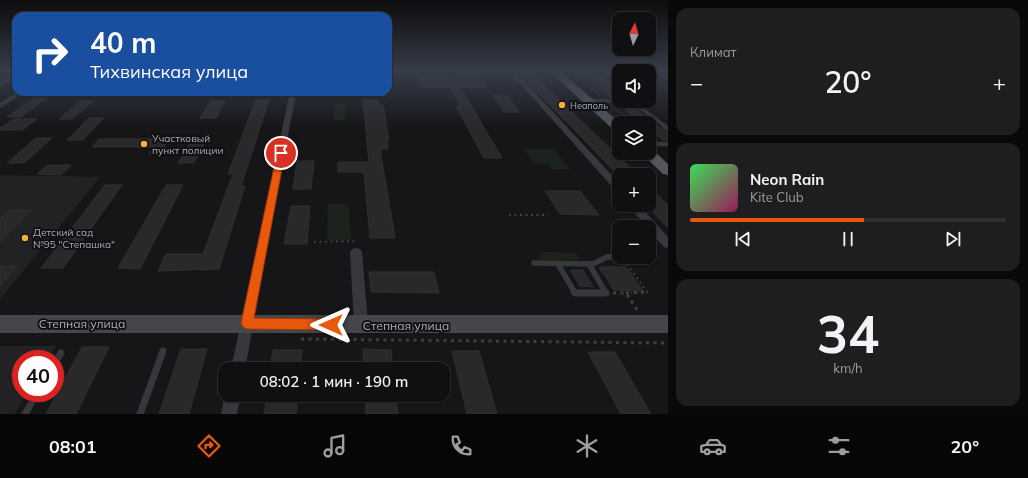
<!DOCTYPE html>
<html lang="ru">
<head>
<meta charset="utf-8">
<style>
  :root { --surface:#101012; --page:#1e1e20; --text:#f1f3f6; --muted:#9c9d9f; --line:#303032; --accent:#ea580c }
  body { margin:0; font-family:Mulish,sans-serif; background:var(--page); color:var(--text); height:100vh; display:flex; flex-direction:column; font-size:15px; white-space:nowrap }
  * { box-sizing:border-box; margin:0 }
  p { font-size:13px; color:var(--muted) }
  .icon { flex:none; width:22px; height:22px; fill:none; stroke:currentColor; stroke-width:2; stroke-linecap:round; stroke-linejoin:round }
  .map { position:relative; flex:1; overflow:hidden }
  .sheet { display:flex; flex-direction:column; gap:8px; padding:8px; background:#09090a; width:360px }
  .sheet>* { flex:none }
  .banner { position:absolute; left:12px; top:12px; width:380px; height:84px; border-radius:12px; box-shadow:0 1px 3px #0004,0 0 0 1px var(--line); background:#1a4fa0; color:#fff; overflow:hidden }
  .needle { width:26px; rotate:5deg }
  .fabs { position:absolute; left:612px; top:12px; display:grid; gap:8px }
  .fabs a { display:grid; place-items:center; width:44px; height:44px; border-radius:8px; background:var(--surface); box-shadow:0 1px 3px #0004,0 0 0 1px var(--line); font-size:20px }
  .speed { position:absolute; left:12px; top:350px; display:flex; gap:8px; font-size:20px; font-weight:700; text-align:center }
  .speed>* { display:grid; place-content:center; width:52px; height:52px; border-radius:50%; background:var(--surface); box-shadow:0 1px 3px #0004,0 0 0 1px var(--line); line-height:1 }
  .speed .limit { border:6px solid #d22; background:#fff; color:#111 }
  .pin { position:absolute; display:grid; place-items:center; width:34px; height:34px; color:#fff; margin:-17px; border:2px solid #fff; border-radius:50%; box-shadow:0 1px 4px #0007 }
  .me { position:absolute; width:44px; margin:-22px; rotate:270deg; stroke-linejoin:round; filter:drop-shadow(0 0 3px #0008) }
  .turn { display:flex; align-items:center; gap:14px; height:84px; padding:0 12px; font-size:18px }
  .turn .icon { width:52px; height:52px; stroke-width:2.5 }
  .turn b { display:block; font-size:28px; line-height:34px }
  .big { font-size:30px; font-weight:600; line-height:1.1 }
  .sheet .widget { flex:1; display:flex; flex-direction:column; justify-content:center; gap:6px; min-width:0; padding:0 14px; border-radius:12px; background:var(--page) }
  .sheet .dial { align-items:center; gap:0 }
  .dial b { font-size:52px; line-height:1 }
  .song { display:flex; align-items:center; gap:12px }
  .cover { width:48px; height:48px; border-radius:6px; background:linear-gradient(135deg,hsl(130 70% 55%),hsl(330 70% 35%)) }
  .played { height:4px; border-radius:2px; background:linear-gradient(90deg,var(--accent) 55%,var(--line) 55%) }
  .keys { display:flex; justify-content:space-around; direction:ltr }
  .heat { display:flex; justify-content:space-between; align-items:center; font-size:22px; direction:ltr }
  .trip { position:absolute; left:218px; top:362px; width:232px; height:40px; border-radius:12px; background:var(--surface); box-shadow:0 1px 3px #0004,0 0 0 1px var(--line); font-weight:600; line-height:40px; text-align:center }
  .dock { display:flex; height:64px; justify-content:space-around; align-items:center; background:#060607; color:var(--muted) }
  .dock .icon { width:28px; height:28px }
  .dock .selected { color:var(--accent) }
  .dock b { font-size:18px; color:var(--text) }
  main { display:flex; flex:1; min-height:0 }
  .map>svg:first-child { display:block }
</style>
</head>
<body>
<main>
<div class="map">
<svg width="668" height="414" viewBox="0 0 668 414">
  <rect width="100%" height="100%" fill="#161618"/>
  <path fill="#222225" d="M0 175 100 177 0 299Z
    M0 346H56L48 359H21V393H27L15 414H0Z"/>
  <path fill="#1c231d" d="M334 104H345V120H334Z
    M524 149H554L570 170 552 169 548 164 534 163Z
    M328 204H344L349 207 351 240H327Z
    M544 252 576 253 580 260H539V255Z"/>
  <path fill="#29292c" stroke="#303034" d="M454 70H474L487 87H460L502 158H484L456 106H460L450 87H421L418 77 459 79Z
    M516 70H528L638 175H618Z
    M580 70H587L588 73 619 95V98H611L578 73Z
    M38 95H51L21 117H7Z
    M493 95H507L519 112H504Z
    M211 100 225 101 216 118H200Z
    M256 100H269L241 186H245L219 269 158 271 166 254H203L233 174H228Z
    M363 100H378V105H383L389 140H387L388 149H380L395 238H370L364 172H338V162H369Z
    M80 101H93L72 119H59Z
    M618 104H629L668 133V140H663L649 129V123H642Z
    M89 118H104L83 140H67Z
    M14 119H37L22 130H0V128Z
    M36 138H52L24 163H7Z
    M193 138H207L194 163H178Z
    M99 139H169L160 154H149L154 147H92Z
    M297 161H314L311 189H293Z
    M47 165H71L61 175 37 174Z
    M105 185H122L63 268H41Z
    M166 185H183L140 269 118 268Z
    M649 187 668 205V228L649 208Z
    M545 191H580L599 215 560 214Z
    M291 206H310L307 244H284Z
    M10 210H31L0 242V219Z
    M0 266H17L0 287Z
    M599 267H626L643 291 614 290Z
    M570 270H583L593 287 580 286Z
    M369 272H434L439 293 371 292Z
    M82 347H109L76 414H46Z
    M181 349H207L189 414H159Z
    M363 349 391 350 393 369H364Z
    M273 350H302L300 369H270Z
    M452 351H479L497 414H467Z
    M588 352H615L651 414H621Z
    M267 395H298L296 414H264Z
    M365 395H396L398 414H366Z"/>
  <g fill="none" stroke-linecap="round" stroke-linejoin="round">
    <path stroke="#3d3f44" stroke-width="1.5" stroke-dasharray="1.5 2" stroke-linecap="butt" d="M570 70 600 95
      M27 95 32 92
      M615 108 634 123"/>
    <path stroke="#3d3f44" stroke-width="2" stroke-dasharray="2 3.5" stroke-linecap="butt" d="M509 215H548
      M314 242 356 241
      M627 264 647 292 631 293"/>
    <path stroke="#3d3f44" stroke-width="3" stroke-dasharray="3 4.5" stroke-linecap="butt" d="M613 293H626L638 311
      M626 293 647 292
      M301 339 668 343"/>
    <path stroke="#37383d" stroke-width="3.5" d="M590 70 619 92
      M668 75H661L668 79
      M0 79H9
      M0 85 16 75
      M588 101H619
      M631 101 665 126"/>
    <path stroke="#37383d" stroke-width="4.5" d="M663 125 668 129
      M649 144H668"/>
    <path stroke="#37383d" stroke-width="5.5" d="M534 263 593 264 607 257H628
      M558 264 575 293
      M589 264 606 293"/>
    <path stroke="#37383d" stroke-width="7" d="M574 292 575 293H606L605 292
      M55 363 61 353
      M25 414 37 393
      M140 414 163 351"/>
    <path fill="#37383d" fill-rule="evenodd" d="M508 70H514L619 183V192L616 191Z
      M17 92H24L0 108V103Z
      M290 92H296L245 369H231Z
      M628 205H639L668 237V248L664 247 649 230V227H647Z
      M356 248 360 249 362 252 368 324 366 328 361 330 356 328 354 324 350 252 352 249Z
      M225 395H241L237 414H221Z"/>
    <path fill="#45474d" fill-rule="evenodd" d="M0 315H668V333H0Z"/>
    <path fill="#53555c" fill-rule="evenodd" d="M548 70H559L620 123H619V132L615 131Z
      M649 149 653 150 668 164V175L663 174 641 153H649Z"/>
  </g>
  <linearGradient id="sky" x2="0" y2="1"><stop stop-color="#0c0c0d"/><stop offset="0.55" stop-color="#363c48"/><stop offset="1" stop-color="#363c48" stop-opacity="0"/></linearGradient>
  <rect width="668" height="128" fill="url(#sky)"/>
  <path fill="#ea580c" stroke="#983908" d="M281 151 285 153 254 318 331 319 336 321 337 325 336 329 331 330 247 329 243 327 241 323 277 153Z"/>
  <g fill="#f2b134" stroke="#111113" stroke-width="1.5">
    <circle cx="562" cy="105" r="4"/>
    <circle cx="144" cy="144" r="4"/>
    <circle cx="25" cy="238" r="4"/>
  </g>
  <g text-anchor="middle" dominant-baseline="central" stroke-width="4" stroke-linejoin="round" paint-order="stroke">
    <g font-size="9" fill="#a8adb8" stroke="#111113" text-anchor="start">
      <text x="570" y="105">Неаполь</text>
    </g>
    <g font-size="10" fill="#a8adb8" stroke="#111113" text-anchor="start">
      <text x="152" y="138">Участковый<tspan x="152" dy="12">пункт полиции</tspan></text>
      <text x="33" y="232">Детский сад<tspan x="33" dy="12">№95 "Степашка"</tspan></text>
    </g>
    <g font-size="12" fill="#a8adb8" stroke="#111113">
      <text x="82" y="323">Степная улица</text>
      <text x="406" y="325">Степная улица</text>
    </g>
  </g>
</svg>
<div class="fabs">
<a><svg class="needle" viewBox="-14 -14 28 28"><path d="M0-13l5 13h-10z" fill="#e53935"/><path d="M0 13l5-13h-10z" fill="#9c9d9f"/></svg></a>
<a><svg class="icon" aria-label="sound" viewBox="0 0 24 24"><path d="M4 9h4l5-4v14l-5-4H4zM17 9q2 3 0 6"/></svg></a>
<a><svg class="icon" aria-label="layers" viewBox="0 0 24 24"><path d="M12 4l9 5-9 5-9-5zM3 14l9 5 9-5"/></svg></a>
<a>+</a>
<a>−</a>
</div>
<div class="speed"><div class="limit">40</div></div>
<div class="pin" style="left:281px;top:153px;background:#d93025"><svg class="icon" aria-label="arrive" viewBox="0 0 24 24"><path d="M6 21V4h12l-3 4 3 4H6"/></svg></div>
<svg class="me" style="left:331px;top:325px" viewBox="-20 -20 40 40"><path d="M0-17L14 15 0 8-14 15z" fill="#ea580c" stroke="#fff" stroke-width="4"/></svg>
<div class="trip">08:02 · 1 мин · 190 m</div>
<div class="banner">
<div class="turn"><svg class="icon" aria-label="right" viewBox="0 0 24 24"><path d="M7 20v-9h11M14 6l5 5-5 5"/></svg><div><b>40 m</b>Тихвинская улица</div></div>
</div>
</div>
<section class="sheet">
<div class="widget"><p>Климат</p>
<div class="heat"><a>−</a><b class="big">20°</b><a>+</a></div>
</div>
<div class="widget">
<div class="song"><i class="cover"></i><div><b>Neon Rain</b><p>Kite Club</p></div></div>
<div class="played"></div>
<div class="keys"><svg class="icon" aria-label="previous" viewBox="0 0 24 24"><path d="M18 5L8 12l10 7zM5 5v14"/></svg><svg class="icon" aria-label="pause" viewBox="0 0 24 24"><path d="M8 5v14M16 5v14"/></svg><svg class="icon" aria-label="next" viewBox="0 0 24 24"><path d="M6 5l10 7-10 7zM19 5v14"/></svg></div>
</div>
<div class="widget dial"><b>34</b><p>km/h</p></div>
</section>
</main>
<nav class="dock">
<b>08:01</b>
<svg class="icon selected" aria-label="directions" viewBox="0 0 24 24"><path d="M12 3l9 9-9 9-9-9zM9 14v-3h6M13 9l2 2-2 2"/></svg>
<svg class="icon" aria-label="music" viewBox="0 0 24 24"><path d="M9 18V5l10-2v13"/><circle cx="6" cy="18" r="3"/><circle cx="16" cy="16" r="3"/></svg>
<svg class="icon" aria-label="phone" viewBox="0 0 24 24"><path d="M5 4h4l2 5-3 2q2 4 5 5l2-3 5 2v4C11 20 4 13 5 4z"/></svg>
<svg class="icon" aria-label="climate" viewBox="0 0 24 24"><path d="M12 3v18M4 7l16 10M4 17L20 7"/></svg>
<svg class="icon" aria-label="car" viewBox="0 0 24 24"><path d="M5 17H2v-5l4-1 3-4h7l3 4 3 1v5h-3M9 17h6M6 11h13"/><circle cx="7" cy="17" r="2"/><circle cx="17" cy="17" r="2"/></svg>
<svg class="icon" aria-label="filters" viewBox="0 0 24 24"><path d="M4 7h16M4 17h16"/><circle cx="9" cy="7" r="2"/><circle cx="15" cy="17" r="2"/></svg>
<b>20°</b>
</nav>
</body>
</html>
